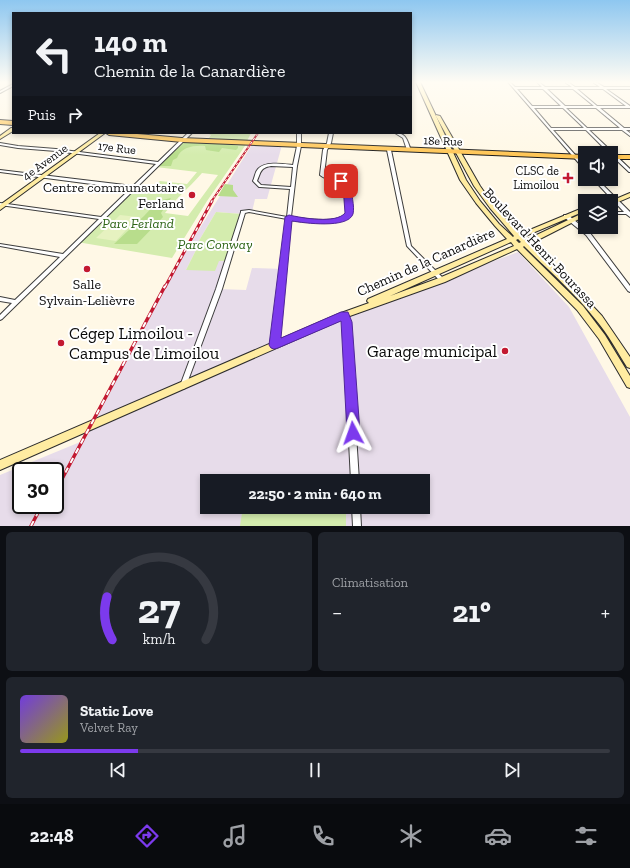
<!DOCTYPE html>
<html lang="fr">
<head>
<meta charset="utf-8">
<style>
  :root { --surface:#171b24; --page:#20242c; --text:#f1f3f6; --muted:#9ea1a6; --line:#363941; --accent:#7c3aed }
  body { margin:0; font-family:"Zilla Slab",serif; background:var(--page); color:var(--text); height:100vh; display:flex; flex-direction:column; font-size:15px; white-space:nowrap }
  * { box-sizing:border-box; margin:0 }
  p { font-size:13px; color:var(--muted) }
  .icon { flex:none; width:22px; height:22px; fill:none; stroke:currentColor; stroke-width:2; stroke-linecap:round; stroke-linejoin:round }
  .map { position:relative; height:526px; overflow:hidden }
  .side { display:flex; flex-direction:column; gap:6px; padding:6px; background:#0d0f14; flex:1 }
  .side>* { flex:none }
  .hud { position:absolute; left:12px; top:12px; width:400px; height:122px; border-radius:0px; box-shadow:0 2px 6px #0003; background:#171b24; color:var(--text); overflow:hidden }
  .fabs { position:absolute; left:578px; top:146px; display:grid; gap:8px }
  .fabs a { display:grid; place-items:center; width:40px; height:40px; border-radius:0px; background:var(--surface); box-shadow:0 2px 6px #0003; font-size:20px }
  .speed { position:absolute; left:12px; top:462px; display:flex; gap:8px; font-size:20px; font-weight:700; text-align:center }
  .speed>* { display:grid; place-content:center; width:52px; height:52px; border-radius:50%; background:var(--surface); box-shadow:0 2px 6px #0003; line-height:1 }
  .speed .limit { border:2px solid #111; border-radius:6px; background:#fff; color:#111 }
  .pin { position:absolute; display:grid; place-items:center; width:34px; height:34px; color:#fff; margin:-17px; border-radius:8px; box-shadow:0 2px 6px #0006 }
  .me { position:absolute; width:44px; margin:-22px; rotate:356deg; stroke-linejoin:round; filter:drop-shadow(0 0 3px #0008) }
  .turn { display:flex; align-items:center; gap:14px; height:84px; padding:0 16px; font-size:18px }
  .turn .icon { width:52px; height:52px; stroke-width:2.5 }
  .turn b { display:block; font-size:28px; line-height:34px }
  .then { display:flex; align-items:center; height:38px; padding:0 16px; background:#0003; gap:8px; font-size:15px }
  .big { font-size:30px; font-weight:800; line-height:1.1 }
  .side .tile { flex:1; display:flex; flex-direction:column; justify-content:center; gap:6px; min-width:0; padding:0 14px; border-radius:6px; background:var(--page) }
  .side .dial { align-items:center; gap:0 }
  .dial svg { height:104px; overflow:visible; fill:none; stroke:var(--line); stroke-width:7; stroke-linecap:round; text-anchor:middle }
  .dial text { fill:var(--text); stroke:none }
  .song { display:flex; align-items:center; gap:12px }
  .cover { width:48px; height:48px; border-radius:6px; background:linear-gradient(135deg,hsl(260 70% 55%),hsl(60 70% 35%)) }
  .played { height:4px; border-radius:2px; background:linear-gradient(90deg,var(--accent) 20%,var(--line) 20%) }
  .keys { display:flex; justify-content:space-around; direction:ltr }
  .heat { display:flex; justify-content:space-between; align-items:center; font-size:22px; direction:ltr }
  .side .tiles { flex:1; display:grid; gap:6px; grid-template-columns:1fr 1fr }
  .tile:last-child { grid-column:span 2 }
  .trip { position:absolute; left:200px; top:474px; width:230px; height:40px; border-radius:0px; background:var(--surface); box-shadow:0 2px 6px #0003; font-weight:800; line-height:40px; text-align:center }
  .tabs { display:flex; height:64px; justify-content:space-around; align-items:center; background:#090b0e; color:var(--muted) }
  .tabs .icon { width:28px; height:28px }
  .tabs .on { color:var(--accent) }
  .tabs b { font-size:18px; color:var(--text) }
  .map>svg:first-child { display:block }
</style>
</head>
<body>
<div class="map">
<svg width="630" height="526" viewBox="0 0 630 526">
  <rect width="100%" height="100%" fill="#fff8e6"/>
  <path fill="#e7dcea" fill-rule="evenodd" d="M253 143 282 145 267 199H255L252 212 242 214 216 212 197 244H199L186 270 219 261H228L219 289 246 290 252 268 284 269 275 345 442 280 518 252 569 307 630 417V526H0V475L85 440 180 260ZM21 471H55V505H21ZM207 481H423V507H207Z"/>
  <path fill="#d4ecae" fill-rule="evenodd" d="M210 133H251L247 141 209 138 211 135 209 134Z
    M182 140 247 143 207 201 172 258 77 242 137 186 161 189 163 185 156 184 160 181 187 184 197 172 156 167ZM202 173 218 175 188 216 165 213C176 198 188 189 202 173Z
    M216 212 242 214 228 261H219L215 271 186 270 199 244H197Z
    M243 507H346V526H240Z"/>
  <path fill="#b8dd8c" d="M189 142 232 145 238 146V148L236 150 222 148 219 152 206 150 205 146C194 145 181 147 177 158L173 160 171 166H159L180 144Z
    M225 184 233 185V190L238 197 218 196Z
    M171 198 161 213 163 217 137 244H114L144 216 158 201Z"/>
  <path fill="#e6f2c0" d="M120 215 138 217 116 241 96 238Z"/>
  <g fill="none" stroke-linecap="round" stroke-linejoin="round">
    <defs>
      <path id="street" d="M508 82H510L515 87H542L537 82H539L545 87H572L566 83V82H568L575 87H600L594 83V82H596L604 87H630V89H606L630 106V108H600L624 128H630V130H626L630 133V136L622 130H589L630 169V172H629L611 155V153H609L586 130H553L585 166V169H584ZM517 89H543L561 106H532ZM547 89H573L594 106H565ZM577 89H603L626 106H597ZM534 108H563L584 128H551ZM566 108H596L620 128H587Z
        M13 84V86L0 93V91Z
        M188 133H192L137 187 136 189H135L2 319 0 320V315L12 303 0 301V297L15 300 60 257 0 246V244L63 254 99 219 0 205V203L101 217 130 189 0 172V170L133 186 156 164 56 151 18 148 0 145V143L18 146 56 149 158 162Z
        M297 133H301V146L297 166 291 217C304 219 331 223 342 217 344 216 345 214 347 213L344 185C337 179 327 181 320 175L323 150 327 143 329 133H333L331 143 327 150 324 175C332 179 341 178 347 184L351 213C349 215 347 218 344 219 332 225 305 222 291 220L277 345 276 347H272L271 345 287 219 249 212 245 213 222 289 186 386 185 388 183 389 181 388 180 386 216 289 241 212V211L249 210 287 217 290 189 260 187H259L253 181C255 177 255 172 258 169 265 161 284 164 293 165L297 146ZM271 166 293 167 291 187 261 185 257 181C261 172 260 168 271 166Z
        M395 133C407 133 407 141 411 150L410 151 407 150 403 138Z
        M388 149 391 150 411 246 445 280 444 281H440L407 246 387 150Z
        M593 179H597L630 212V217L626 214H611V212H624Z
        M564 215H568L590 233 630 286V292L628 291 586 235 564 217Z
        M344 313 346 314 349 323 359 481H351L343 323 341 315 342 314Z
        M352 507H360L361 526H353Z"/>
      <path id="secondary" d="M416 82H420L466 180 480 201 499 224 513 237 514 236 490 208 474 186 436 116V115L440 116 480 186 494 206 520 234 585 207V211L523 237 526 240 585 212V216L530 244 572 284 602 316 630 357V368L627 367C617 351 608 334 596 320 575 293 548 270 524 246L523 247 583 306 605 335 630 376V388L627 387 599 339 577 310 517 249 445 282 347 317 0 470V460L341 313 369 303 367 301 368 299 507 239 495 226 476 203 460 180ZM518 239 521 242 519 243 516 240ZM511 242 514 246 439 278 390 296Z
        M11 128H13V131L0 139V136Z
        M100 133H105L0 210V205Z
        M630 193V197L611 205V201Z"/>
      <path id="primary" d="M0 120 13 121V125L0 124Z
        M106 133H126L182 138 585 155V159L182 142 109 135Z
        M611 155H630V159H611Z"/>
    </defs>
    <use href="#street" stroke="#3d3d3d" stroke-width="2"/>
    <use href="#secondary" stroke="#2c2c2c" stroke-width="2"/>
    <use href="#primary" stroke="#1b1b1b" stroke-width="2"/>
    <use href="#street" fill="#fff" fill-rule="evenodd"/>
    <use href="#secondary" fill="#ffeca1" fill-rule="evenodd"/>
    <use href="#primary" fill="#ffc656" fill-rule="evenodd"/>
    <defs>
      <path id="rail-far2" d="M211 202 258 133"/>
      <path id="rail-far1" d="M165 287 212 201"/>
      <path id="rail" d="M55 492 165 286
        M31 526 42 505"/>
    </defs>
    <use href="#rail-far2" stroke="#c31931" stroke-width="2"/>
    <use href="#rail-far1" stroke="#c31931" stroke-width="3"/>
    <use href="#rail" stroke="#c31931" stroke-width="3.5"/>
    <use href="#rail-far2" stroke="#fff" stroke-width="1" stroke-dasharray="2.5" stroke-linecap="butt"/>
    <use href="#rail-far1" stroke="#fff" stroke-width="1.5" stroke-dasharray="4" stroke-linecap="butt"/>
    <use href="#rail" stroke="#fff" stroke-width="2" stroke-dasharray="5.5" stroke-linecap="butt"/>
  </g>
  <linearGradient id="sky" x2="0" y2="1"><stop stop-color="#8ec7f0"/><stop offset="0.53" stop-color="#fffcf4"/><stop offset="1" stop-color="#fffcf4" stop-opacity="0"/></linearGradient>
  <rect width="630" height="155" fill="url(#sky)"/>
  <path fill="#7c3aed" stroke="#51269a" d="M339 179H344L350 185C351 193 355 206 353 214 348 229 304 223 292 221L281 338 341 312H348L352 322 360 433 358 437 353 439 349 437 347 433 341 321 278 348 274 349 271 348 269 345 285 217 289 215C302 218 336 224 345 213L343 186 338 181Z"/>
  <g fill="#c31931" stroke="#fff" stroke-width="1.5">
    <path d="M566 172h4v4h4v4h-4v4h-4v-4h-4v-4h4z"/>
    <circle cx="192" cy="195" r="4"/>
    <circle cx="87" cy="269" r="4"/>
    <circle cx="61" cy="343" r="4"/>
    <circle cx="505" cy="351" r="4"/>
  </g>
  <g text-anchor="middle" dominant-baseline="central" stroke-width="4" stroke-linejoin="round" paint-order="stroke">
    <g font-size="12" fill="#0a0a0a" stroke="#fff">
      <text transform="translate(443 141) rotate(2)">18e Rue</text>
      <text transform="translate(117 148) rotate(7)">17e Rue</text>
      <text transform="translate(45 162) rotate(-36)">4e Avenue</text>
    </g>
    <g font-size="12" fill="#0a0a0a" stroke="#fff" text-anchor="end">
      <text x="559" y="171">CLSC de<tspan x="559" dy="14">Limoilou</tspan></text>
    </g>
    <g font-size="14" fill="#0a0a0a" stroke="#fff" text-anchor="end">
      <text x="184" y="187">Centre communautaire<tspan x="184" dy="16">Ferland</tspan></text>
      <text x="87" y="284" text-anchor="middle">Salle<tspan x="87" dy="16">Sylvain-Lelièvre</tspan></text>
    </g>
    <g font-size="14" font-style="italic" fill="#2e6517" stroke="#fff">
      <text x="138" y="223">Parc Ferland</text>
      <text x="215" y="244">Parc Conway</text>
    </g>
    <g font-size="14" fill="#0a0a0a" stroke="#fff">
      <text transform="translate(540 248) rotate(47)">Boulevard Henri-Bourassa</text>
      <text transform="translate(426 262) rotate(-24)">Chemin de la Canardière</text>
    </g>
    <g font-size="17" fill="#0a0a0a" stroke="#fff" text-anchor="start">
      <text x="69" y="333">Cégep Limoilou -<tspan x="69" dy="20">Campus de Limoilou</tspan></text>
      <text x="497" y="351" text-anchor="end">Garage municipal</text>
    </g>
  </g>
</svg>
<div class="fabs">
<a><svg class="icon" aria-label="sound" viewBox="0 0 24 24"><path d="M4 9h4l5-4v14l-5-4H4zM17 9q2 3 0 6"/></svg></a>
<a><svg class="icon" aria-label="layers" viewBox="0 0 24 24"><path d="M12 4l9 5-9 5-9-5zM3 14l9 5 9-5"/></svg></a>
</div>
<div class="speed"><div class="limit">30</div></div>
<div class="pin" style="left:341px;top:181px;background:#d93025"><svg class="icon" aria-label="arrive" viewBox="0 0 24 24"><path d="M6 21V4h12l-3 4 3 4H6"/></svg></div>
<svg class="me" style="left:353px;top:433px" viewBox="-20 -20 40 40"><path d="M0-17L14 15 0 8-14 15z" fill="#7c3aed" stroke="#fff" stroke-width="4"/></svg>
<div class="trip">22:50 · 2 min · 640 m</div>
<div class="hud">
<div class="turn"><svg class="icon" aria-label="left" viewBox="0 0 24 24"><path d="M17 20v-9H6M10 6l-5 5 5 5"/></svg><div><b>140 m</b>Chemin de la Canardière</div></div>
<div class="then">Puis<svg class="icon" aria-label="right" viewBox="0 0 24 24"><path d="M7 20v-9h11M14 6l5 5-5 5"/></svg></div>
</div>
</div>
<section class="side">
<div class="tiles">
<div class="tile dial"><svg viewBox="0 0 100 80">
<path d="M14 69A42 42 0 1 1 86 69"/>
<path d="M14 69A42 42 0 0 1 10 36" stroke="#7c3aed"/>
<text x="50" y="56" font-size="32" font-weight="700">27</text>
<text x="50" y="72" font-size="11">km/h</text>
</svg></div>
<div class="tile"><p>Climatisation</p>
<div class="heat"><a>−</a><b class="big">21°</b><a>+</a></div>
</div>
<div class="tile">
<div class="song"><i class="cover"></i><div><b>Static Love</b><p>Velvet Ray</p></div></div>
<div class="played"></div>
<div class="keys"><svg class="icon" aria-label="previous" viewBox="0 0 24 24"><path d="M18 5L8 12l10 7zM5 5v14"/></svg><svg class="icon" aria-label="pause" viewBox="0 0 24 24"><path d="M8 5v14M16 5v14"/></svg><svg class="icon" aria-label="next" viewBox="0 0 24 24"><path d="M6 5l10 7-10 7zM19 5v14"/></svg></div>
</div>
</div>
</section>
<nav class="tabs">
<b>22:48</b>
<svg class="icon on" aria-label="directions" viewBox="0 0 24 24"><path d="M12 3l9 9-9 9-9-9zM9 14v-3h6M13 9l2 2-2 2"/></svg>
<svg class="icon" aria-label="music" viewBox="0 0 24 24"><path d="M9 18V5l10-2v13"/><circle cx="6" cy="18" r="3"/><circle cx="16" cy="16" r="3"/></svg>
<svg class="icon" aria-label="phone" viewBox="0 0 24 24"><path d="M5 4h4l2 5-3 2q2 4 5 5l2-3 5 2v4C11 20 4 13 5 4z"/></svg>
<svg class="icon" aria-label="climate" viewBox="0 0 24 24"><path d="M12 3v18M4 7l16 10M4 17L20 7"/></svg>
<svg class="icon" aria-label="car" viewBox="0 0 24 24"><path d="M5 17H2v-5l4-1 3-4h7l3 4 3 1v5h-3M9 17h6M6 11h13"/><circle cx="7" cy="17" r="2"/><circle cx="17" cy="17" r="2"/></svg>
<svg class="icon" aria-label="filters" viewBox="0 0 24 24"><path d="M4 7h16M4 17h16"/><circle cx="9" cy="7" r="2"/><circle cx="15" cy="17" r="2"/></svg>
</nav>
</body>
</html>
